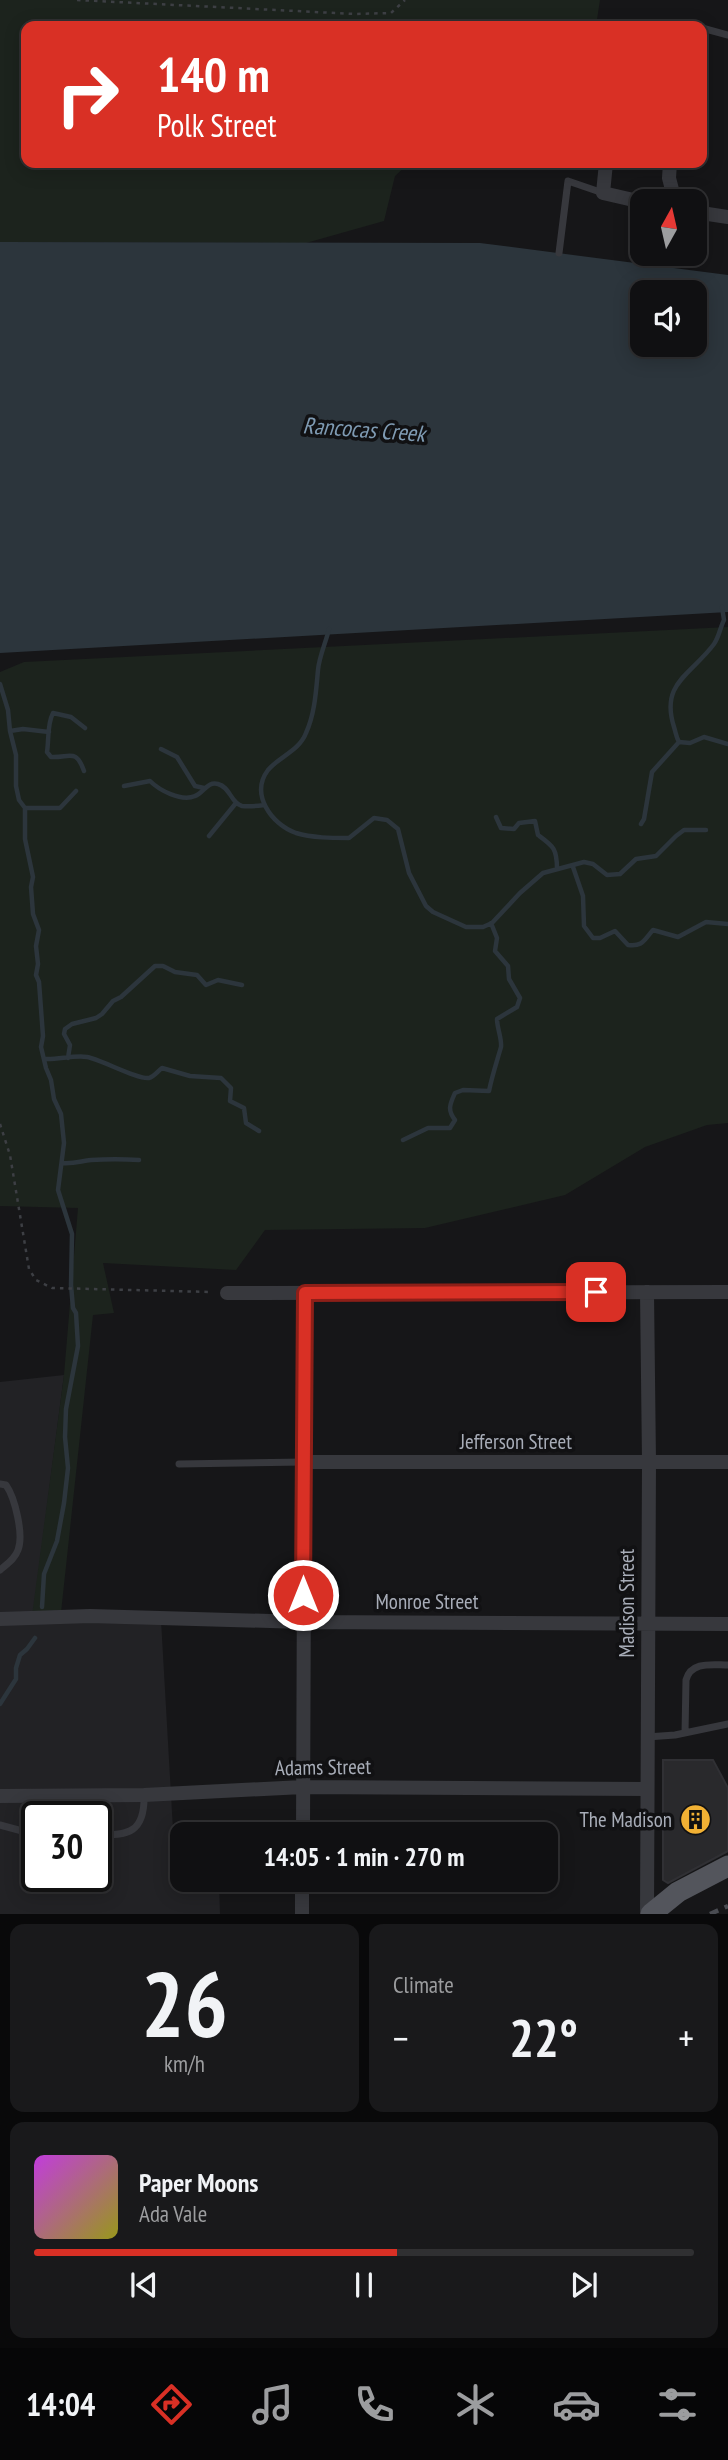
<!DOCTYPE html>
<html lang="en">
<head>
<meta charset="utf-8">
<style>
  :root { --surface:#101012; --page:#19191b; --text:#f1f3f6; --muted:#9c9d9f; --line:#303032; --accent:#d93025 }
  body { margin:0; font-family:"PT Sans Narrow",sans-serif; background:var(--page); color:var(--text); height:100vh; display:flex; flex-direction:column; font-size:26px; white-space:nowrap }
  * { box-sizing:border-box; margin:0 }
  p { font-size:23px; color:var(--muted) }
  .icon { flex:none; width:38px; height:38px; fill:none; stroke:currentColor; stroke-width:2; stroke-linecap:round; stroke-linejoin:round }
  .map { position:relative; height:1914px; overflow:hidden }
  .drawer { display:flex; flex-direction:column; gap:10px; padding:10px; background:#09090a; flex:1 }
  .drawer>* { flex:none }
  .banner { position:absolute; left:21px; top:21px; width:686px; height:147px; border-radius:14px; box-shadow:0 4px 18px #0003,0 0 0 2px var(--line); background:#d93025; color:#fff; overflow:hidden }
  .needle { width:46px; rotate:8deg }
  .tools { position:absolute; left:630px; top:189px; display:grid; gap:14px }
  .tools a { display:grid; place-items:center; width:77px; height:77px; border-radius:14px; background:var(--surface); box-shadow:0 4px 18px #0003,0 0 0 2px var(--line); font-size:35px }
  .speed { position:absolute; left:21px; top:1801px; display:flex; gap:14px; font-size:35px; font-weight:700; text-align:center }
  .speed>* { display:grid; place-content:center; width:91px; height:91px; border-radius:50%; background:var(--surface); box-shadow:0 4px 18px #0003,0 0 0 2px var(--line); line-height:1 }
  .speed .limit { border:4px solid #111; border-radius:10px; background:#fff; color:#111 }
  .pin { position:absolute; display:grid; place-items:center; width:60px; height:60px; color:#fff; margin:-30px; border-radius:14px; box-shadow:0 4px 10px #0006 }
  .me { position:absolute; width:77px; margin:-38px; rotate:0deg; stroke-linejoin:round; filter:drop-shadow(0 0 5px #0008) }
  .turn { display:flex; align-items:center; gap:24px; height:147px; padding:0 21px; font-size:32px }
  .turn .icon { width:91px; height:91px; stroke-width:2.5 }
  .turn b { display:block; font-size:49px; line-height:60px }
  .big { font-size:52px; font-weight:800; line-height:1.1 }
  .drawer .widget { flex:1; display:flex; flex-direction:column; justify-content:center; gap:10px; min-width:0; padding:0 24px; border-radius:14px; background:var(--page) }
  .drawer .dial { align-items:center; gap:0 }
  .dial b { font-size:91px; line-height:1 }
  .song { display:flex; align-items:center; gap:21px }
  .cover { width:84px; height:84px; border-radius:10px; background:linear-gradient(135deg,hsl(290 70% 55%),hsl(60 70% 35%)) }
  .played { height:7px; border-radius:4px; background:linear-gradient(90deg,var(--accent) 55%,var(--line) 55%) }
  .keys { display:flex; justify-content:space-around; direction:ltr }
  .heat { display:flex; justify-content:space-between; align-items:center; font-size:38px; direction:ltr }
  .drawer .tiles { flex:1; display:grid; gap:10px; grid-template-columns:1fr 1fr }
  .widget:last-child { grid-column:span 2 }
  .trip { position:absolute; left:170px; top:1822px; width:388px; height:70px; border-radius:14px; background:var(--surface); box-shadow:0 4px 18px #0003,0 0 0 2px var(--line); font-weight:800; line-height:70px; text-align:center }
  .menu { display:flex; height:112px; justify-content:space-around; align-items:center; background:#060607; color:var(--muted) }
  .menu .icon { width:49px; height:49px }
  .menu .on { color:var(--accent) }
  .menu b { font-size:32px; color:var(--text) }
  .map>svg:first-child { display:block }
</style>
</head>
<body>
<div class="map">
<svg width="728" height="1914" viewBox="0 0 728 1914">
  <rect width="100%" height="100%" fill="#161618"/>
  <path fill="#222225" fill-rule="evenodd" d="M64 1375 32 1622 161 1620 176 1882 219 1883 220 1914H0V1382ZM37 1816H96V1876H37Z"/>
  <path fill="#1c231d" d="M0 0H600L596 26H26V163H409L395 176 384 221 306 243 0 242Z
    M728 627V1123L707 1125 645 1147 565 1195 425 1228 265 1230 236 1270 103 1263 114 1313 93 1315 60 1622 31 1623 64 1375 78 1208 0 1206V672L24 662Z"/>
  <path fill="#2c353c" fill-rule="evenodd" d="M0 242 480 243 728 275V612L0 653ZM642 292H695V345H642Z"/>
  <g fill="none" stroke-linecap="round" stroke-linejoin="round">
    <path stroke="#2c353c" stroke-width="4.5" d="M329 629C326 642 319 657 318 670 316 691 315 713 306 733 299 751 280 756 268 770 250 794 271 824 296 833 312 838 332 838 349 838L374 818 387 820 398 829 409 873 426 906 433 912 466 927H483L492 923 520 893 543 873 584 862 593 864 607 875 620 874 636 859 656 856 676 836 684 830H706
      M0 684 8 710 10 731 16 755V786L19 800 25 808V839L33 877 31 887 33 914 39 930 36 946 38 964 36 975 39 982 43 1036 41 1047 46 1068 51 1080 54 1099 61 1114 64 1143 58 1190 72 1234 71 1285 73 1308 76 1313 78 1346 66 1409 65 1437 68 1468 64 1503 57 1541 44 1574 42 1607
      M10 731 23 729 49 732
      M679 742C676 737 676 733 674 727 660 683 691 675 714 644 719 637 720 628 724 620L722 607
      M679 742 690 743 704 737 728 744
      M161 749 177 757 195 786 204 788
      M84 771C76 748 70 758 51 757L47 752C49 740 47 724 53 713L71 717 85 728
      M124 786 150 781C159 790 181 802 195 796 204 793 207 781 218 784 230 787 231 803 242 806 249 807 257 806 264 805
      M25 808H60L76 791
      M496 817 501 828 514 829 519 823 535 821 538 835C553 846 557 848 557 869
      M641 824 644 819 652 772 679 742
      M209 836 236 803
      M573 867 583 896 584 926 593 938H600L615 931 628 945C643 947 644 940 653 930L678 937 706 922 728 924
      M68 1058 70 1045 64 1034 65 1029 72 1024 96 1018 102 1014 113 1001 121 997 155 966H163L175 972 197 975 206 985 218 980 242 985
      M44 1059C58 1060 73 1055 87 1057 100 1059 138 1080 149 1078 154 1077 158 1071 162 1068L190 1076 221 1078 231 1088 230 1101 244 1108 246 1123 259 1131
      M403 1140 428 1128H450L455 1120C447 1110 450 1104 455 1093L463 1090 489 1091C492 1076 497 1061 501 1047 502 1039 497 1028 497 1019L517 1007 520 998 509 979 508 966 495 951 497 938 491 923
      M62 1163C74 1164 81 1161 91 1160 107 1159 123 1159 139 1160
      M0 1704 16 1679V1668L20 1655 27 1649 35 1638"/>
  </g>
  <path fill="#29292c" stroke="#303034" stroke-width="2" d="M663 1760H713L728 1788V1851L668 1883 663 1880Z"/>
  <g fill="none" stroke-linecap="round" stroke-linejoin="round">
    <path stroke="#3d3f44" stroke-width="2.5" stroke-dasharray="3.5 5" stroke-linecap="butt" d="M77 0 355 14 391 13 405 0
      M0 1124 10 1155 29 1269 36 1280 52 1288 212 1292"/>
    <path stroke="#37383d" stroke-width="7" d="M692 25 696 26
      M702 28 728 35
      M559 253 568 181 603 193
      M179 1464 304 1462
      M0 1484 6 1485C15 1498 24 1535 18 1550 15 1559 7 1564 0 1570
      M685 1733 686 1680C691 1661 712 1665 728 1665
      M647 1737 675 1735 728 1724
      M0 1825 37 1835
      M96 1835C129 1836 145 1832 144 1795"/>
    <path stroke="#37383d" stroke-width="14" d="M606 163 603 193 642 202
      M670 163 669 178 675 201
      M695 212 728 217
      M647 1292 649 1462 647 1914
      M227 1293 728 1292
      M304 1462H728
      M0 1619 90 1616 303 1622 728 1624
      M0 1796 144 1795 303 1787 647 1789
      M303 1834 305 1293
      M302 1914V1880"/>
    <path stroke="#53555c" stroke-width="21" d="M651 1914 678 1892 728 1866"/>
    <path stroke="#4a4c52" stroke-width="4.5" stroke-dasharray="9 7" stroke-linecap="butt" d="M710 1914 728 1906"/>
  </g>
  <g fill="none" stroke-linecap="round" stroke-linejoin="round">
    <defs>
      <path id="route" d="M303 1595 305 1293 596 1292"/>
    </defs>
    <use href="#route" stroke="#8d1f18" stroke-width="18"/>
    <use href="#route" stroke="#d93025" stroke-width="12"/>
  </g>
  <defs>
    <symbol id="building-disc" viewBox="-11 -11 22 22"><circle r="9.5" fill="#f2b134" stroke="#111113"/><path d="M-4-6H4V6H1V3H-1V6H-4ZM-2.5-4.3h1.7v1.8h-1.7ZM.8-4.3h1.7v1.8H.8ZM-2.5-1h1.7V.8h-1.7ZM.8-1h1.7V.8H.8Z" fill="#111"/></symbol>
  </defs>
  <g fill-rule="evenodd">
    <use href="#building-disc" x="678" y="1802" width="35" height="35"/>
  </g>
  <g text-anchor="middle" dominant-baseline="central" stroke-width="7" stroke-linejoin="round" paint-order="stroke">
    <g font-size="21" fill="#a8adb8" stroke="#111113">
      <text x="516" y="1441">Jefferson Street</text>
      <text x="427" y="1601">Monroe Street</text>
      <text transform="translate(626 1603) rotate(-90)">Madison Street</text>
      <text transform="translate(323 1767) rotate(-1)">Adams Street</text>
    </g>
    <g font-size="21" fill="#a8adb8" stroke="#111113" text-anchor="end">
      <text x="672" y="1819">The Madison</text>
    </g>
    <g font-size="23" font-style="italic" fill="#7f9bb3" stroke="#111113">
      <text transform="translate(364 429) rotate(4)">Rancocas Creek</text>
    </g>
  </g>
</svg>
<div class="tools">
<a><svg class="needle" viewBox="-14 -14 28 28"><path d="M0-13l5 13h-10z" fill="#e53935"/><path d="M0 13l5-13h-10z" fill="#9c9d9f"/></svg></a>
<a><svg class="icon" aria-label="sound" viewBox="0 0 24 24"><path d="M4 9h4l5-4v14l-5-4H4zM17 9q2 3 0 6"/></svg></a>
</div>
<div class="speed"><div class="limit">30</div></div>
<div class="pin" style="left:596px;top:1292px;background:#d93025"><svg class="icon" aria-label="arrive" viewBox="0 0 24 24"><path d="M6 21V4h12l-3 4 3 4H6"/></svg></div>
<svg class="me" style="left:303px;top:1595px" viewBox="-20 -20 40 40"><circle r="17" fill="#d93025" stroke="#fff" stroke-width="3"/><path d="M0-11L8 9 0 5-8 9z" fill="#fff"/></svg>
<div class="trip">14:05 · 1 min · 270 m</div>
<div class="banner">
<div class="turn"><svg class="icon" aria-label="right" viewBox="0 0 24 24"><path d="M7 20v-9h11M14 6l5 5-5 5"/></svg><div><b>140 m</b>Polk Street</div></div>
</div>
</div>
<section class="drawer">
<div class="tiles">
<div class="widget dial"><b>26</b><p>km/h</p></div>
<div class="widget"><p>Climate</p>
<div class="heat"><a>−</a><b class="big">22°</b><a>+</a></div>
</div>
<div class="widget">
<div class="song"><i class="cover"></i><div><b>Paper Moons</b><p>Ada Vale</p></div></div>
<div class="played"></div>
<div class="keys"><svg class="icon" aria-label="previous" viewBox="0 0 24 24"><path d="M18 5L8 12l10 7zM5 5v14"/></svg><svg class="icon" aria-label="pause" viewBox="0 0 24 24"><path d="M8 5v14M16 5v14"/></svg><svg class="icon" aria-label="next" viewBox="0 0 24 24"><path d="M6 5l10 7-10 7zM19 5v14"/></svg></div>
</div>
</div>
</section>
<nav class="menu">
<b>14:04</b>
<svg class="icon on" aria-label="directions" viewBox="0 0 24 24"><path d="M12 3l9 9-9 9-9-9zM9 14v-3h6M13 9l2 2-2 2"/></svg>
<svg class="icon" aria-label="music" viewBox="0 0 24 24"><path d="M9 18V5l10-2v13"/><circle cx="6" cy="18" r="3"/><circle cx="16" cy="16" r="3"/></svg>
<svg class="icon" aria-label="phone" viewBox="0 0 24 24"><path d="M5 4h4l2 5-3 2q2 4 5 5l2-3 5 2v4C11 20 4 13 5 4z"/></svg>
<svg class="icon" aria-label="climate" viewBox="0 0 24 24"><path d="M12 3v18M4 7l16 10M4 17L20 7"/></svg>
<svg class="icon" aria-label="car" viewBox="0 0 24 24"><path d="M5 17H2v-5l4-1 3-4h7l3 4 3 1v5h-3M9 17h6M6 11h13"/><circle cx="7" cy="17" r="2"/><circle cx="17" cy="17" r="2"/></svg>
<svg class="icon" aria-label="filters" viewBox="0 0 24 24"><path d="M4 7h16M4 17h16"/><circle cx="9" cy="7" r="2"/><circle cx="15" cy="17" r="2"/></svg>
</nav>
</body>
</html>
